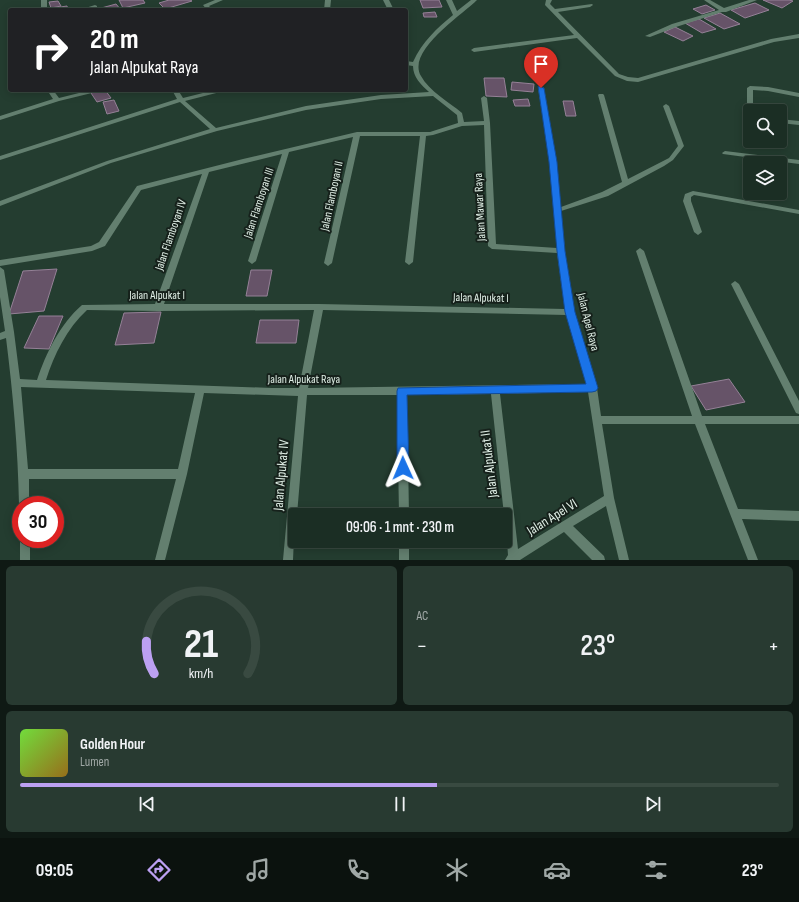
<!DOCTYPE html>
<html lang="id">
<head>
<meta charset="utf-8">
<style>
  :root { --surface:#1b2e24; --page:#283a31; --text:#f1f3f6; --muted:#a0a8a6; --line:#394a41; --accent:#bca0f2 }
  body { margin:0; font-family:"Sofia Sans Condensed",sans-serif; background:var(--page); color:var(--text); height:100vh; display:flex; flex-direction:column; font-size:15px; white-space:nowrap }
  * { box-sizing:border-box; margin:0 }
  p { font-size:13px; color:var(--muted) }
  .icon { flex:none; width:22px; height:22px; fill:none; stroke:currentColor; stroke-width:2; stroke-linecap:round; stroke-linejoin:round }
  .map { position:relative; height:560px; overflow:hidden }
  .sheet { display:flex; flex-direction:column; gap:6px; padding:6px; background:#0f1914; flex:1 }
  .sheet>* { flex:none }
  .banner { position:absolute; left:8px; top:8px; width:400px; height:84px; border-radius:4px; box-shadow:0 2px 10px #0003,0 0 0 1px var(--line); background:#202124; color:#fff; overflow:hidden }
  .controls { position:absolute; left:743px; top:104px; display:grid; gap:8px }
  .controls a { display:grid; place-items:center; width:44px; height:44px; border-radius:4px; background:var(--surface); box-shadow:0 2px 10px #0003,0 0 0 1px var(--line); font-size:20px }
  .speed { position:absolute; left:12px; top:496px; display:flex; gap:8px; font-size:20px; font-weight:700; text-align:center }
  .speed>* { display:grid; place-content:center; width:52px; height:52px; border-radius:50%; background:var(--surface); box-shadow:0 2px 10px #0003,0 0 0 1px var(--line); line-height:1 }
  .speed .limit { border:6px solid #d22; background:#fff; color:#111 }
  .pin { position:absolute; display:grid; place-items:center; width:34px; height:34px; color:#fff; margin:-41px -17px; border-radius:50% 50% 50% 0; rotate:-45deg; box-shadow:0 0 4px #0007 }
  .pin .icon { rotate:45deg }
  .me { position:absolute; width:44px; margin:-22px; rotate:359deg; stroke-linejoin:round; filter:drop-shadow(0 0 3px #0008) }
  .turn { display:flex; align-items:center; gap:14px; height:84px; padding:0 16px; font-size:18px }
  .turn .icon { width:52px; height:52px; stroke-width:2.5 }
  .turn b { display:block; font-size:28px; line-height:34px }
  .big { font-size:30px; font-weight:600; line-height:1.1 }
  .sheet .tile { flex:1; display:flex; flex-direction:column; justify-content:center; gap:6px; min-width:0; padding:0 14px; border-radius:6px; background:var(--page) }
  .sheet .dial { align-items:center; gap:0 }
  .dial svg { height:104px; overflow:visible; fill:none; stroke:var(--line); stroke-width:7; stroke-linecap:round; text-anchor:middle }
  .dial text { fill:var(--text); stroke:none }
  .song { display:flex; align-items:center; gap:12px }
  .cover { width:48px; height:48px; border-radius:6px; background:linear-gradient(135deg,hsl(100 70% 55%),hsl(40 70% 35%)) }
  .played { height:4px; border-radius:2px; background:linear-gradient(90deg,var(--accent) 55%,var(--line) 55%) }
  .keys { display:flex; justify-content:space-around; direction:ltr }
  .heat { display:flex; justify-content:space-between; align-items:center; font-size:22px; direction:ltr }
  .sheet .tiles { flex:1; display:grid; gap:6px; grid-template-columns:1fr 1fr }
  .tile:last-child { grid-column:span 2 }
  .trip { position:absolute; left:288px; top:508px; width:224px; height:40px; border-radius:4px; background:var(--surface); box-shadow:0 2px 10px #0003,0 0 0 1px var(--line); font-weight:600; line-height:40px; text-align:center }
  .dock { display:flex; height:64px; justify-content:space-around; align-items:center; background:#0b120e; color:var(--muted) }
  .dock .icon { width:28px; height:28px }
  .dock .on { color:var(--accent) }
  .dock b { font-size:18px; color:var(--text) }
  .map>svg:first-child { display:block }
</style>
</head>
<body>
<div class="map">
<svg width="799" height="560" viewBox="0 0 799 560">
  <rect width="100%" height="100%" fill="#243d30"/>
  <path fill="#665368" stroke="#958197" d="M119 0H143L145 3 123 8Z
    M169 0H190L192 1 165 9 159 3Z
    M420 0H439L442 7 423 8Z
    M763 0H789L793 1 782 8Z
    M58 1 61 6 51 8 49 2Z
    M755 3 769 10 745 18 731 10Z
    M116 4 121 10H94Z
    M706 5 715 10 702 14 693 9Z
    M67 6 68 10 47 9Z
    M435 12 437 17H424L423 13Z
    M720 13 740 24 724 29 704 18Z
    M699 19 716 29 702 33 685 23Z
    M675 27 693 36 683 41 664 32Z
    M484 78H504L507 97 486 96Z
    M512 82 534 84 533 92 511 90Z
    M102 90H105L111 98 97 102 91 93Z
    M528 99 530 106H515L513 100Z
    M114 100 119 111 107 114 103 102Z
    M563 101H573L576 116H566Z
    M57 269 44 311 9 314 23 271Z
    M251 270H272L267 296H246Z
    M161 312 154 343 115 345 124 313Z
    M39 316H63L49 349 24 348Z
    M260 320H299L296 343H256Z
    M729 379 745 402 706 410 691 386Z"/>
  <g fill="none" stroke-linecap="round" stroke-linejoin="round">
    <path fill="#637f6f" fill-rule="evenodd" d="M41 0H47V10H41Z
      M215 0H223L209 6 213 10H207L203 5Z
      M325 0H331L330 10H324Z
      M383 0H389L394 10H388Z
      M446 0H452L457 11 471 0H477C462 15 406 51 421 76 429 91 449 102 462 113L464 122 484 121 481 98 484 96 487 98 490 123 496 244 557 248 550 161 538 88 539 87H543L544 88 556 161 561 207 602 192 622 182 598 95 599 94H603L604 95 628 179 669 158 678 146 663 106 666 104 669 106 684 146 673 160 664 166 608 196 561 211 565 251 574 312 597 388 601 416H692L636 251 640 248 644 251 702 416H799V424H705L738 509 799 511V521L742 519 758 560H748L695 424H602L614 498 629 560H619L606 506 573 526 604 556 605 560H592L564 532 520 560H505L508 555 505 515H504L491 394 407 395 409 515H399L397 395H307L297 515H295L293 560H283L298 396 204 393 187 474 165 560H155L176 479H29V505H21L20 508 19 505C18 449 13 394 6 338L0 340V333L5 331 0 297V267L4 270 14 332 20 379 37 380C46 353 60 324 82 305L155 304 202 174 141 190 105 246 92 251 0 266V260L91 246 99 242 137 186 243 159 357 132H430L458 123 457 115 433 96 381 99 306 110 217 131 111 163 0 206V201L107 161 210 129 180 102 0 160V156L177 99 172 90H178L183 98 215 90H225L224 91 185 101 216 128 306 106 381 95 429 92C421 85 413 77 413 66L406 65V61L413 62C422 42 437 28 453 15ZM484 125 488 246 492 249 557 253 565 309 319 304H164L209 172 282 154 248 261 252 264 256 261 289 152 353 137 324 263 328 266 332 263 360 136H420L405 262 409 265 413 262 426 136 433 135 462 126ZM87 310 158 311 314 310 299 388H272L46 380C54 355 67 328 87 310ZM323 310 567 315 586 384 308 388ZM21 387 195 393 178 469H28ZM588 392 604 496 518 549 500 394Z
      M546 0H552L550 4 555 9 592 4 593 5 590 7 558 12 619 74 628 77 638 78 771 39 799 34V38L774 42 638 82 627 81 615 76 577 38 474 52 471 50 474 48 574 35 545 5Z
      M704 0H710L724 8 749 0H757L726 12H722L676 27 650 37 645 36 672 24 719 10Z
      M95 5 97 6V8L89 10H79Z
      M750 86 768 87 799 93V97L768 91 753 90V111H750V118L747 116V88Z
      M47 90H53L59 98 91 90H101L100 91 59 101 0 120V116L53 99Z
      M780 119 799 121V125L780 123Z
      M725 151 799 160V164L723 154 722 153Z
      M693 191 799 210V214L694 195 691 197V201L702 232 698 235 694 232 683 201 685 194Z
      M735 281 739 284 799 401V414L796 413 731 284Z
      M21 536V539H30V560H20V539Z
      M399 541H409V560H399Z"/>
  </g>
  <path fill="#1a73e8" stroke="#114b97" d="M538 86 544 88 557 162 565 251 575 312 598 388 596 391 592 392 407 395 409 468 407 472 403 474 399 472 397 468V391L398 388 586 384 565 312 557 251 549 162Z"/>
  <g text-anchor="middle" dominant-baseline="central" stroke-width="4" stroke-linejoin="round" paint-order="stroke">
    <g font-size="12" fill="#e0efe6" stroke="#16211b">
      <text transform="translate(332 196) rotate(-78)">Jalan Flamboyan II</text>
      <text transform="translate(259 203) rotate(-72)">Jalan Flamboyan III</text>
      <text transform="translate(480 207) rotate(-93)">Jalan Mawar Raya</text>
      <text transform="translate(171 235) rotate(-71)">Jalan Flamboyan IV</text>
      <text x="157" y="295">Jalan Alpukat I</text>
      <text transform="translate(481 298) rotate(1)">Jalan Alpukat I</text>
      <text transform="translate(588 322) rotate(76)">Jalan Apel Raya</text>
      <text x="304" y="379">Jalan Alpukat Raya</text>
    </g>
    <g font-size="14" fill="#e0efe6" stroke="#16211b">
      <text transform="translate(489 464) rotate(-97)">Jalan Alpukat II</text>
      <text transform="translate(281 475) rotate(-85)">Jalan Alpukat IV</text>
      <text transform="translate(552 517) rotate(-32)">Jalan Apel VI</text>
    </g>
  </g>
</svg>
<div class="controls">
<a><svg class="icon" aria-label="search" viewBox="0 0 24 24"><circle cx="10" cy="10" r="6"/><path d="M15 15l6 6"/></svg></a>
<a><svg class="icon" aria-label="layers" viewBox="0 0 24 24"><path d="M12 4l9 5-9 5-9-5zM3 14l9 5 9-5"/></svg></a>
</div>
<div class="speed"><div class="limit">30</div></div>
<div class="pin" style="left:541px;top:88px;background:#d93025"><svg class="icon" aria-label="arrive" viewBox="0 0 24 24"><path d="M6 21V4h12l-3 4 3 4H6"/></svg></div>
<svg class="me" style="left:403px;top:468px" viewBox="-20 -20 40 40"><path d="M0-17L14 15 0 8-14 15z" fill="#1a73e8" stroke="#fff" stroke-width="4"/></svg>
<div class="trip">09:06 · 1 mnt · 230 m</div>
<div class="banner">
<div class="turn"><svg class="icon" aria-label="right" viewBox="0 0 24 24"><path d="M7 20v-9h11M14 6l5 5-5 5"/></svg><div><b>20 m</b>Jalan Alpukat Raya</div></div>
</div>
</div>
<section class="sheet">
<div class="tiles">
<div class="tile dial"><svg viewBox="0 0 100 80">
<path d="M14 69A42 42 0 1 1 86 69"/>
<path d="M14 69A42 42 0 0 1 8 44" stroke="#bca0f2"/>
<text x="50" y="56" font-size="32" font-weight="700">21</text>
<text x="50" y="72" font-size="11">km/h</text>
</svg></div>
<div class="tile"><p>AC</p>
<div class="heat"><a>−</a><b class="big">23°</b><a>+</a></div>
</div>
<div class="tile">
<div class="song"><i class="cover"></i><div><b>Golden Hour</b><p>Lumen</p></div></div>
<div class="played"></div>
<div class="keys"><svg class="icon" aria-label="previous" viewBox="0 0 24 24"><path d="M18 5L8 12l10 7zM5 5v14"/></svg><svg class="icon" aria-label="pause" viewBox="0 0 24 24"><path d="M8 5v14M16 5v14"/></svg><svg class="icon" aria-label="next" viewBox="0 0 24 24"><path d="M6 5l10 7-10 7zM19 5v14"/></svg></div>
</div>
</div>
</section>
<nav class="dock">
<b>09:05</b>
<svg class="icon on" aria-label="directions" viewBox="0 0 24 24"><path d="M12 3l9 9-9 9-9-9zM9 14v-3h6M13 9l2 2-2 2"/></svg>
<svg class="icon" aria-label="music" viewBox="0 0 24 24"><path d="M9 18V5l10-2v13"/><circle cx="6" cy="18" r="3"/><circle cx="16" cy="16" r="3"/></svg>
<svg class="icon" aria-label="phone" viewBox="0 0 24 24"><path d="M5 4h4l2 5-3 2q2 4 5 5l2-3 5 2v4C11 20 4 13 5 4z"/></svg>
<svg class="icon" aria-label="climate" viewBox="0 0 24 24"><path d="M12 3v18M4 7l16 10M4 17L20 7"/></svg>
<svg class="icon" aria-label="car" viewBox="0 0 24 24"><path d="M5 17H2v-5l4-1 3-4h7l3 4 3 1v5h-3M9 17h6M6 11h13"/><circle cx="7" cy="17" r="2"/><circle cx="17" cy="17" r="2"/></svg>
<svg class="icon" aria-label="filters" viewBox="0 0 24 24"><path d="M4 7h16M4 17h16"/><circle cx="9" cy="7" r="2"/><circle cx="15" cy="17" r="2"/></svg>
<b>23°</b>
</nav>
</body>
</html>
